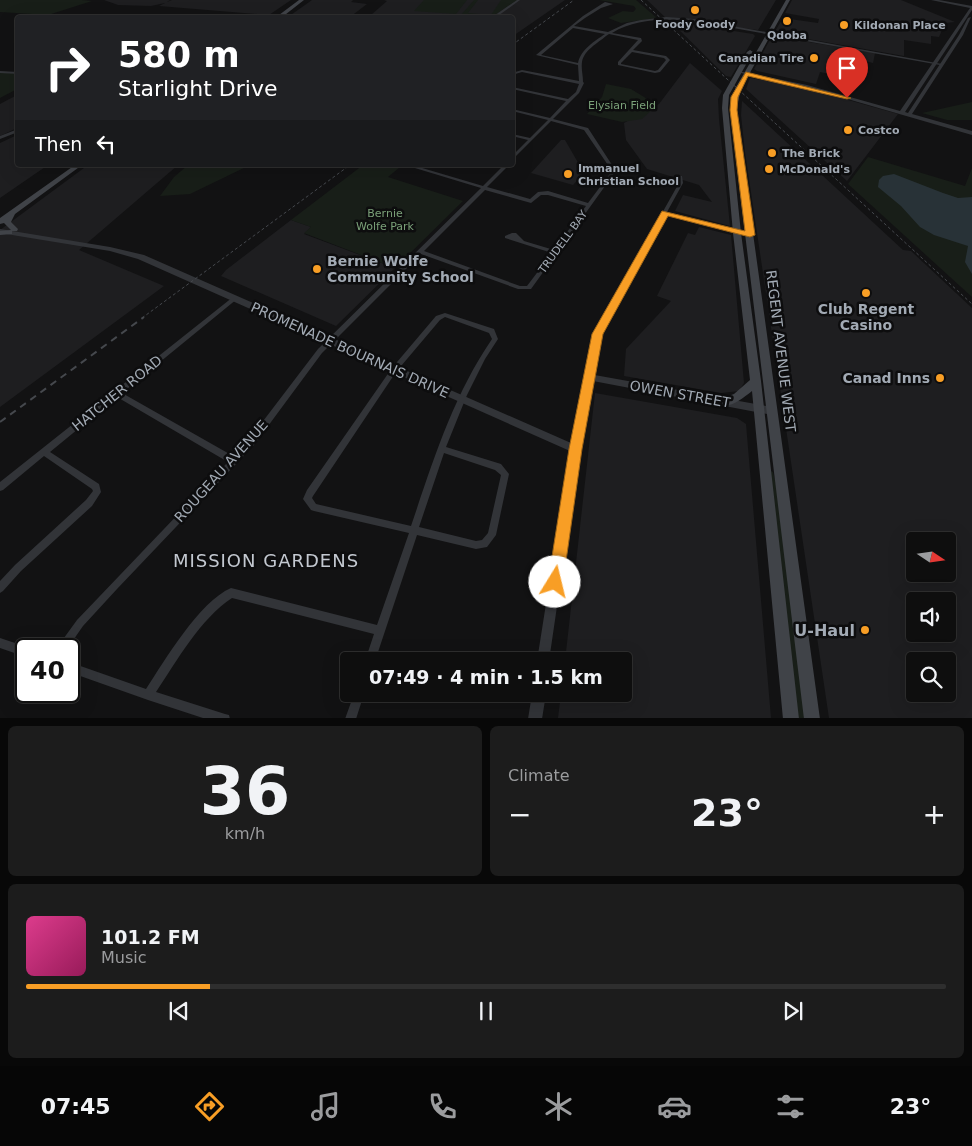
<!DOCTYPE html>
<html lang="en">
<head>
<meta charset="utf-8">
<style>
  :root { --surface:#0e0e0e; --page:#1c1c1c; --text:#f1f3f6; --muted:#9b9c9e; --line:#2e2e2e; --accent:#f89e25 }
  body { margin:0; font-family:"DejaVu Sans",sans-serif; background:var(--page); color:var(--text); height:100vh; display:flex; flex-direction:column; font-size:19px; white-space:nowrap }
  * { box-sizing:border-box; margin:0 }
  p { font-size:16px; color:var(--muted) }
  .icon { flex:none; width:28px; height:28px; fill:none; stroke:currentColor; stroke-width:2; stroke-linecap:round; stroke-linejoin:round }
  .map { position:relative; height:718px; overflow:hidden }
  .drawer { display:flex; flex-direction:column; gap:8px; padding:8px; background:#080808; flex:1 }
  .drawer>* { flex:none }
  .banner { position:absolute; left:15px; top:15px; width:500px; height:152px; border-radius:5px; box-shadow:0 5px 20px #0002,0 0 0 1px var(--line); background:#202124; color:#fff; overflow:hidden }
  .needle { width:32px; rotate:103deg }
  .fabs { position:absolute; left:906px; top:532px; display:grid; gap:10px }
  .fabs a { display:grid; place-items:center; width:50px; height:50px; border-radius:5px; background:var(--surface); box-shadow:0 5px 20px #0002,0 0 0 1px var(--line); font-size:25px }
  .speed { position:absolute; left:15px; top:638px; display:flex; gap:10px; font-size:25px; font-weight:700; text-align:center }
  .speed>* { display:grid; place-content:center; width:65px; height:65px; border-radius:50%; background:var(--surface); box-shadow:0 5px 20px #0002,0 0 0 1px var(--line); line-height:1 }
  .speed .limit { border:2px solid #111; border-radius:8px; background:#fff; color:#111 }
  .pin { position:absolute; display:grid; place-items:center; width:42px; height:42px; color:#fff; margin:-51px -21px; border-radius:50% 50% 50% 0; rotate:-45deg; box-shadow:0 0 5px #0007 }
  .pin .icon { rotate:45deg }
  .me { position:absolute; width:55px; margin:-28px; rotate:9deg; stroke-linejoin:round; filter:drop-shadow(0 0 4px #0008) }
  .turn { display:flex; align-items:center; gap:18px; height:105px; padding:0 20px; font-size:22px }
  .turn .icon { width:65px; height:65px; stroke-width:2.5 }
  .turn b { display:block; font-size:35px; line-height:42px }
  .then { display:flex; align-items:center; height:48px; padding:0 20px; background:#0003; gap:10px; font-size:19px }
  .big { font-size:38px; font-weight:700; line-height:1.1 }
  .drawer .widget { flex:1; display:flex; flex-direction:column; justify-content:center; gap:8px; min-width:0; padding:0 18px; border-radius:8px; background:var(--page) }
  .drawer .dial { align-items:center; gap:0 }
  .dial b { font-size:65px; line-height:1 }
  .song { display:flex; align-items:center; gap:15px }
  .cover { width:60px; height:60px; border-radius:8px; background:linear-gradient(135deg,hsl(330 70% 55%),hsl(330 70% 35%)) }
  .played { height:5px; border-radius:2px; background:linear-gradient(90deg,var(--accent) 20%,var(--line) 20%) }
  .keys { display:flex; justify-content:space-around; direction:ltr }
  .heat { display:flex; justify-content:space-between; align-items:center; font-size:28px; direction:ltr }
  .drawer .tiles { flex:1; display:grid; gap:8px; grid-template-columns:1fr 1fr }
  .widget:last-child { grid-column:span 2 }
  .trip { position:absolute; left:340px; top:652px; width:292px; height:50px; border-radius:5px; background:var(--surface); box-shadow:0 5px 20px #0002,0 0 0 1px var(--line); font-weight:700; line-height:50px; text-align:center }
  .tab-bar { display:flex; height:80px; justify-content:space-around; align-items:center; background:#060606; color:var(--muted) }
  .tab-bar .icon { width:35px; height:35px }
  .tab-bar .active { color:var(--accent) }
  .tab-bar b { font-size:22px; color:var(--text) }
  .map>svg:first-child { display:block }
</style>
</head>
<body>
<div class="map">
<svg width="972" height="719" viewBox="0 0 972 719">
  <rect width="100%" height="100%" fill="#121213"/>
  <path fill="#1e1e20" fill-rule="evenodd" d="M104 0H170L167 2 172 0H291L269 15 159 6 165 3 151 6 118 5Z
    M312 0H353L351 2 367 4 350 17H288Z
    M384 0H565L513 36 512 18H405L371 15 387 1Z
    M647 0H776L758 30 667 19Z
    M792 0H901L955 22 945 23 939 37 931 36V44L904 40V56L774 33 783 18 818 23 819 19 785 13Z
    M670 21 753 34 755 36 731 77 726 76Z
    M772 36 875 53 873 63 840 55 834 75 820 72 816 84 757 71 754 69Z
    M690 63 722 91 718 99 719 119 730 226 675 211 683 195 712 202 699 185 647 169 626 140 624 123 659 104Z
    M750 78 795 85 898 114 847 181 746 89Z
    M17 95V128L0 136V104Z
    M742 101 903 250 911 251 972 308V718H829L745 152 741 115ZM915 541H948V574H915ZM915 601H948V634H915ZM915 661H948V694H915Z
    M17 135 18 165H48L0 198V143Z
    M561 140H565L580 166 588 168 573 185 531 173Z
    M88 165H178L79 250 164 286 0 407V230Z
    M291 220 311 227 304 234 395 268 336 326 221 276 226 270Z
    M699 227 731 235 744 383 739 391 721 393 624 376 626 349 671 301 657 296 688 233 695 235Z
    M595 393 737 418 746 424 771 718H558L561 694H624V661H565Z"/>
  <path fill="#181e18" d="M0 0H82L92 1 48 15 0 12Z
    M424 0H467L456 14 414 11Z
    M474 0H478L468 13 491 15 501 0H518L491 17 461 15Z
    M599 0H636L657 18 621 23 608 18 623 11 633 12 636 9 634 6Z
    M0 72 18 74 17 89 0 98Z
    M606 84 631 89 657 105 642 119 622 122 587 114 602 97Z
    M972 102V120H947L922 113Z
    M868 157 965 186 972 168V297L848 184Z
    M188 165H250L190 194 160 196 174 177Z
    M363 165 400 167 388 177 463 201 395 268 304 233 311 227 291 220Z
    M770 471 773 472 777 488 805 718H798Z"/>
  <path fill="#283237" d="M894 174 943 193 958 198 972 197V274L965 262 968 246 934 235 920 227 901 206 878 187 879 180 883 176Z"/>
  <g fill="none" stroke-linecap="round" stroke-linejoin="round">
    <path fill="#323438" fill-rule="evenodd" d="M517 0H520L495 18H491Z
      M605 2 613 4 601 8 585 18 574 26 608 32 627 23 641 20 666 17 694 19 942 64 940 65 694 21C665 19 637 18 612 33L641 38 642 41 633 50 666 56 670 60 660 72 655 73 618 65V62L638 40 609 34 606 36C598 43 584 50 582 62 581 69 583 75 583 82L584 83 579 93 553 119 588 128 614 168 613 175 531 289H518L421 254 322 353 254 445 117 589 83 626 67 649H56L77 620 228 462 117 397 50 452 99 484 101 492 92 506 21 571 3 591 0 593V581L15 565 86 500 93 491 92 489 44 456 3 490 0 491V482L233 297 235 296 238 298 237 299 122 393 233 456 248 441 318 349 481 188 405 165H412L483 186 504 165H509L487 187 530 199 538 192 548 191 588 203 609 175 610 168 584 130 551 121 512 160V156L528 140 512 136V134L530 138 548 120 512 111V109L550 118 566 101 512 89V87L568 99 576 92 579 84 522 72 512 75V73L522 70 579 81 578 65 536 55 583 16ZM573 28 605 34C595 41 581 49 578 63L541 55ZM632 52 664 58 666 60 658 70 655 71 621 64V63ZM485 190 531 203 541 195H548L586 206 554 250 524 241 516 233H512L505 236V238L552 253 527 286H520L424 251Z
      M0 71 18 72V74L0 73Z
      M18 129V132L0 139V136Z
      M678 176H682L683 183 667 212 752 234 753 235 750 237 666 215 600 334 593 377 591 379H587L585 377 594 334 679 183Z
      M445 313 494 329 498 339 485 359 467 395 446 447 501 464 509 474 496 535 487 547 476 549 417 535 375 661H365L374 634 232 598C201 618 176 662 156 692L225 714 229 715 230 719H206L148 700 69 672V662L146 689C165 660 199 602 231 588L377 625 409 533 314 511 311 510 303 499 307 490 392 368 436 316ZM445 317 489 333 492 339C453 396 433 461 411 526L316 504 312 498 313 496 396 372 440 320ZM444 453 495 470 501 475 488 533 482 540 476 541 419 527Z
      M0 638 30 648 26 649V657L0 648Z
      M354 694H364L356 719H345Z"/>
    <path fill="#323438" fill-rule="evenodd" d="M931 0H939L972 6V10L905 112 908 113 959 35 968 18 971 17 963 35 912 114 972 131V135L806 87 736 72 738 71 807 85 900 111 970 8Z
      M0 229 110 247 144 255 571 443 585 377 586 375 589 374 772 407 775 408 777 411 775 414 772 415 593 381 580 449 549 661H537L570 451 138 259 110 251 0 233Z
      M532 694H546L542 719H528Z"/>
    <path fill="#404348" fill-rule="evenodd" d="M299 0H304L281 18H275Z
      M786 0H790L741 89 736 110 820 719H804L730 110 735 89Z
      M750 50 753 52 729 95 728 108 741 233 761 381 799 719H783L752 391C743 398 732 408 720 405L719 402 720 399 734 394 750 380 733 233 722 108 723 95 747 52Z
      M75 165H82L15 214 11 222 18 229 17 231H12V234L0 235V231L11 230 4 223 0 224V218Z"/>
    <path stroke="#45484d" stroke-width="1" stroke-dasharray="3 2.5" stroke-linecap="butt" d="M641 0 972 304
      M512 45 574 0
      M142 318 350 165"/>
    <path stroke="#45484d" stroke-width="2" stroke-dasharray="7 5.5" stroke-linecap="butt" d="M0 422 144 317"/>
  </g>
  <path fill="#f89e25" stroke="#a16718" d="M746 72 851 98 847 99 748 76 738 97 737 110 755 235 750 237 668 216 603 334 582 449 563 582 561 588 555 590 550 588 548 582 569 449 592 334 662 211 745 231 730 110 731 97Z"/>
  <g fill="#f89e25" stroke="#0d0d0e" stroke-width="2">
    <circle cx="695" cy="10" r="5"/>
    <circle cx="787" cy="21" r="5"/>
    <circle cx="844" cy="25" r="5"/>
    <circle cx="814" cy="58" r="5"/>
    <circle cx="848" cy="130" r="5"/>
    <circle cx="772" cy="153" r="5"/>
    <circle cx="769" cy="169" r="5"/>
    <circle cx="568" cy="174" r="5"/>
    <circle cx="317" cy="269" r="5"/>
    <circle cx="866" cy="293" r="5"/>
    <circle cx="940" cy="378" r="5"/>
    <circle cx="865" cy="630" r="5"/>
  </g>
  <g text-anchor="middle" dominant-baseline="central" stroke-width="5" stroke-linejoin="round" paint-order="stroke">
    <g font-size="11" font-weight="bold" fill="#a2aab4" stroke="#0d0d0e" text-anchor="start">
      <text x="695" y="24" text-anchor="middle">Foody Goody</text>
      <text x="854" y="25">Kildonan Place</text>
      <text x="787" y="35" text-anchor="middle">Qdoba</text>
      <text x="804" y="58" text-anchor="end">Canadian Tire</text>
      <text x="858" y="130">Costco</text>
      <text x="782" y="153">The Brick</text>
      <text x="578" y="168">Immanuel<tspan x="578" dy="13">Christian School</tspan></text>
      <text x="779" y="169">McDonald's</text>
    </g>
    <g font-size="11" fill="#7aa078" stroke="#0d0d0e">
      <text x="622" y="105">Elysian Field</text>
      <text x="385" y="213">Bernie<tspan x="385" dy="13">Wolfe Park</tspan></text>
    </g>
    <g font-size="11" fill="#a2aab4" stroke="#0d0d0e">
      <text transform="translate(563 242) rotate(-54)">TRUDELL BAY</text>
    </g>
    <g font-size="14" font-weight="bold" fill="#a2aab4" stroke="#0d0d0e" text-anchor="start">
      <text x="327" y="261">Bernie Wolfe<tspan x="327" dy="16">Community School</tspan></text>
      <text x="866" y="309" text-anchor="middle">Club Regent<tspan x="866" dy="16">Casino</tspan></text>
      <text x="930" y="378" text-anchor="end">Canad Inns</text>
    </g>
    <g font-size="14" fill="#a2aab4" stroke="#0d0d0e">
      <text transform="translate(350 350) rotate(24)">PROMENADE BOURNAIS DRIVE</text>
      <text transform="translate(781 351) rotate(83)">REGENT AVENUE WEST</text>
      <text transform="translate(117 393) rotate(-39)">HATCHER ROAD</text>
      <text transform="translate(680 394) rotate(10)">OWEN STREET</text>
      <text transform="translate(221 471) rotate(-48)">ROUGEAU AVENUE</text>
    </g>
    <g font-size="16" font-weight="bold" fill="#a2aab4" stroke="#0d0d0e" text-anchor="end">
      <text x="855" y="630">U-Haul</text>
    </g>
    <g font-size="18" letter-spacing="1" fill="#c3c8d0" stroke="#0d0d0e">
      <text x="266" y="560">MISSION GARDENS</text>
    </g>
  </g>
</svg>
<div class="fabs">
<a><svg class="needle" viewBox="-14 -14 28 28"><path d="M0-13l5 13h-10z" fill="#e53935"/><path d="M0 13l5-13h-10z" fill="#9b9c9e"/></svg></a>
<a><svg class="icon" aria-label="sound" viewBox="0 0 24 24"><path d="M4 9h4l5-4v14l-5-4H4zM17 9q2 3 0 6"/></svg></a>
<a><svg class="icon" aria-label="search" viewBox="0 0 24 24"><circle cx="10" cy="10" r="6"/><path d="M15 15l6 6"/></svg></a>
</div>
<div class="speed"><div class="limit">40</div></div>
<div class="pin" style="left:847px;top:98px;background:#d93025"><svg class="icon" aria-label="arrive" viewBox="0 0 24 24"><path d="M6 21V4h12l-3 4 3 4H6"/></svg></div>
<svg class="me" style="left:555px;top:582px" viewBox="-20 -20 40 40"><circle r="19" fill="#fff"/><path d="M0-13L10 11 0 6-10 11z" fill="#f89e25"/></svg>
<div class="trip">07:49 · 4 min · 1.5 km</div>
<div class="banner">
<div class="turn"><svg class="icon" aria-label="right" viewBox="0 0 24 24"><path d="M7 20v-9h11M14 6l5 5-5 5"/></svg><div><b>580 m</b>Starlight Drive</div></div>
<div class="then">Then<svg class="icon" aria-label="left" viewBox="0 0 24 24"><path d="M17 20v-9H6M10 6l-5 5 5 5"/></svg></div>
</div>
</div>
<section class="drawer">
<div class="tiles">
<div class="widget dial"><b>36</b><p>km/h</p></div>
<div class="widget"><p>Climate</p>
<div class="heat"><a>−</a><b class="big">23°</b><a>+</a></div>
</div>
<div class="widget">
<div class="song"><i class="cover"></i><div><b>101.2 FM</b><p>Music</p></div></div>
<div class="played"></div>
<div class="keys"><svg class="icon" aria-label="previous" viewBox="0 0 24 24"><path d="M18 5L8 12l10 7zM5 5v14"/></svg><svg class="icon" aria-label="pause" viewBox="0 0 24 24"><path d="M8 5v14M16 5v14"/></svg><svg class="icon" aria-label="next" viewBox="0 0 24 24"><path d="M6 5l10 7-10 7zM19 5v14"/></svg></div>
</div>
</div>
</section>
<nav class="tab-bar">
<b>07:45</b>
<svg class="icon active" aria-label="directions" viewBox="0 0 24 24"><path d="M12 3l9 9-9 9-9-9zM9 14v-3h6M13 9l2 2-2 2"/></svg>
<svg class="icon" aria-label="music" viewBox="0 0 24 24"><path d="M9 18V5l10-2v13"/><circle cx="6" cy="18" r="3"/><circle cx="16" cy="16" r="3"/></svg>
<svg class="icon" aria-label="phone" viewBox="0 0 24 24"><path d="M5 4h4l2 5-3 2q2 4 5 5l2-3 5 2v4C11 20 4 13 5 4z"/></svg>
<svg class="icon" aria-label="climate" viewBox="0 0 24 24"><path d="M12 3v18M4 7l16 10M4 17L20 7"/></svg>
<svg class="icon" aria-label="car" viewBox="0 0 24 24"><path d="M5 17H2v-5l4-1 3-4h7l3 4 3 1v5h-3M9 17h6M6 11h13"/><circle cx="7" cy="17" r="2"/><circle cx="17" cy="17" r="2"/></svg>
<svg class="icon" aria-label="filters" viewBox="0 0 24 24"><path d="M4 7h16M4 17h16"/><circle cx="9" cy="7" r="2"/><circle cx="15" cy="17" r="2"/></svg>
<b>23°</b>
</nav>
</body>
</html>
